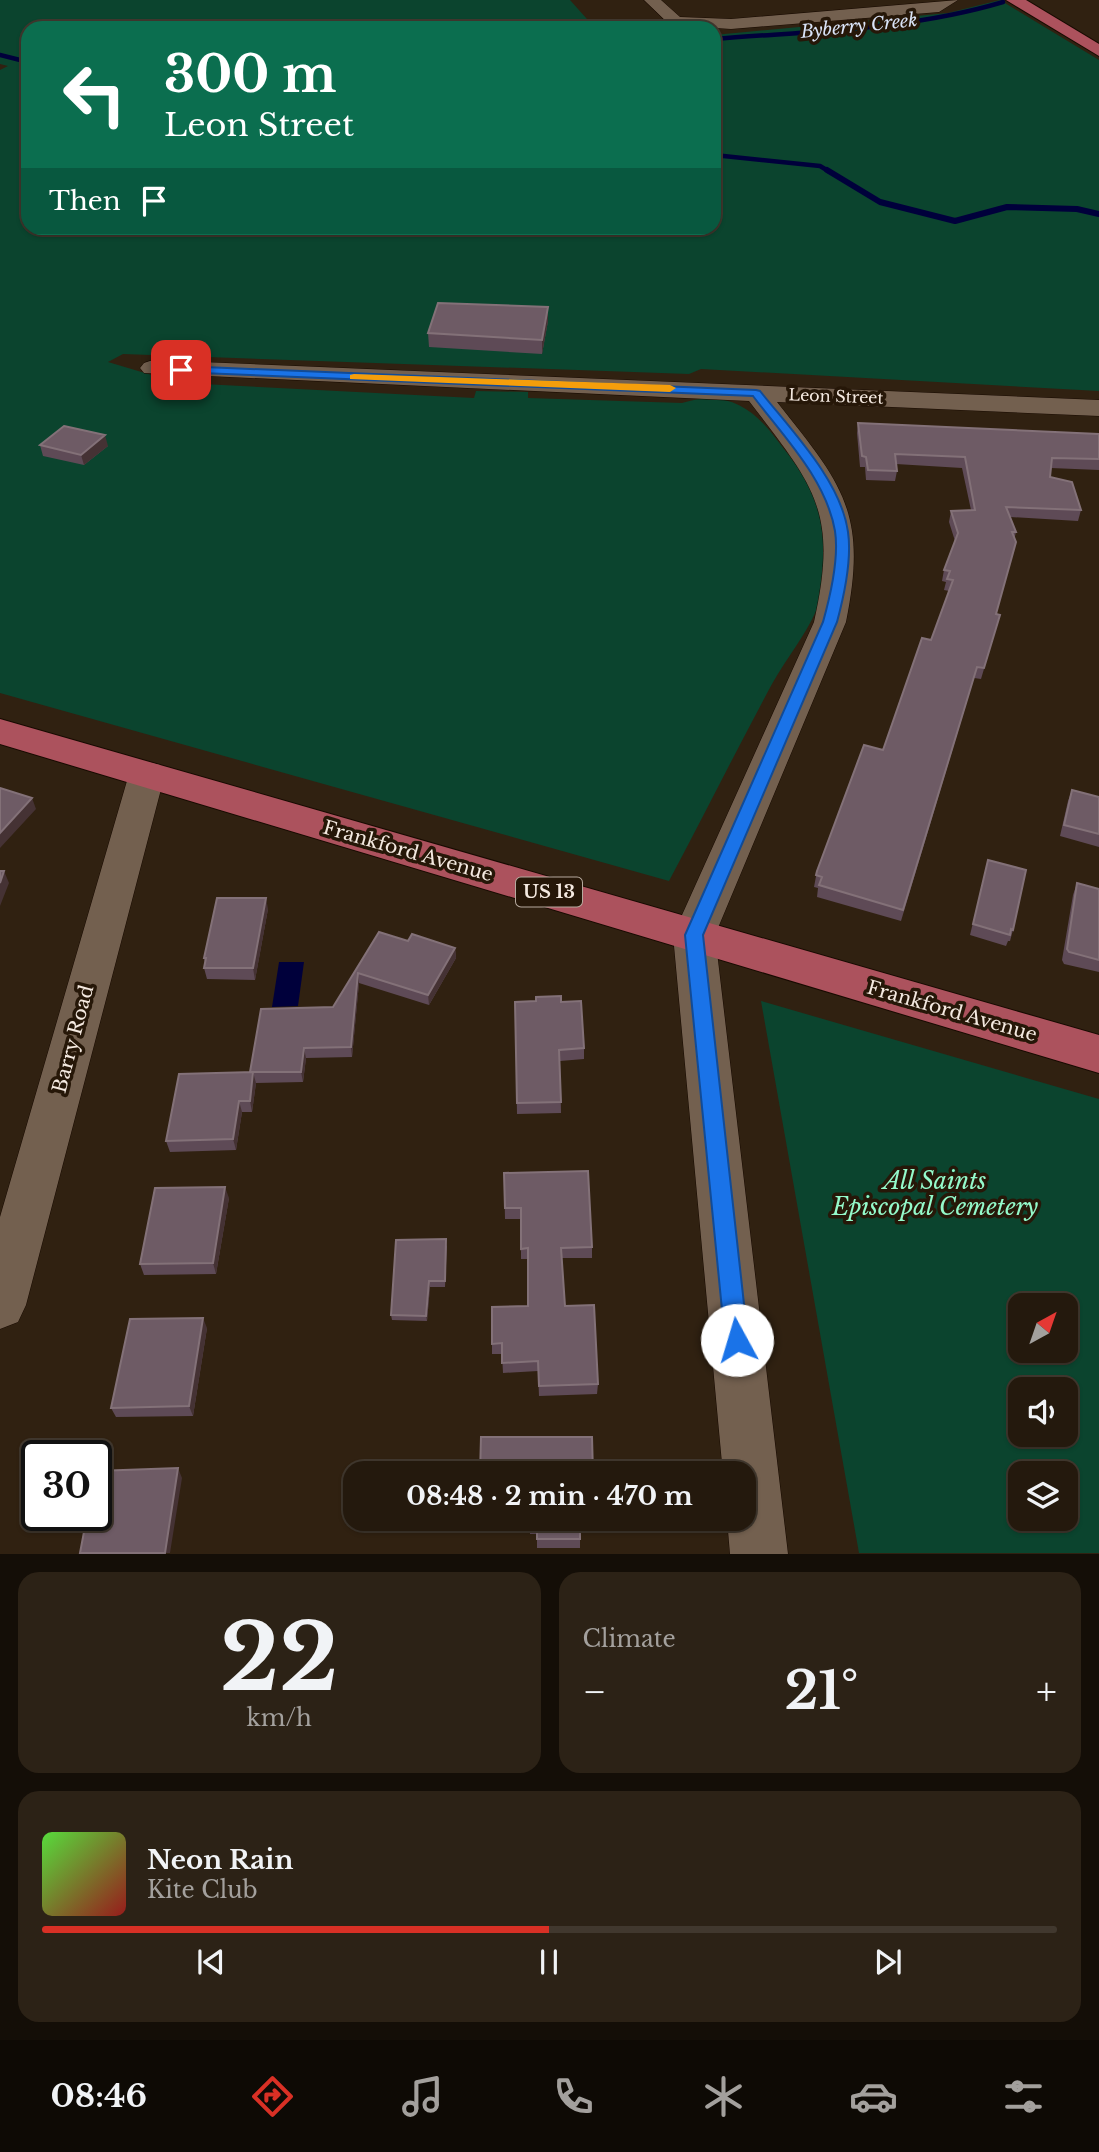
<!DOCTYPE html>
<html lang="en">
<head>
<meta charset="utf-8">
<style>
  :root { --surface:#24190d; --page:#2c2216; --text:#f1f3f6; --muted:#a3a09d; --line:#41382e; --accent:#d93025 }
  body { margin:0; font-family:"Libre Baskerville",serif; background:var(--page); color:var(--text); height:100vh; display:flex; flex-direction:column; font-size:26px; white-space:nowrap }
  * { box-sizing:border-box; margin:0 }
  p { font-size:23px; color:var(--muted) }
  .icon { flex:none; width:38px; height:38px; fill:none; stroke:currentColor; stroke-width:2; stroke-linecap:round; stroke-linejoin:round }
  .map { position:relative; height:1554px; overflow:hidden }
  .details { display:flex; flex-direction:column; gap:18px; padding:18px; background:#140e07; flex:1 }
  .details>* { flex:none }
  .banner { position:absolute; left:21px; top:21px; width:700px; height:214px; border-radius:21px; box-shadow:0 2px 5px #0004,0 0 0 2px var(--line); background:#0b6e4f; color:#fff; overflow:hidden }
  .needle { width:46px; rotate:40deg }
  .fabs { position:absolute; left:1008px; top:1293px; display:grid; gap:14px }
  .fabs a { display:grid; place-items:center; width:70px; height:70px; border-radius:14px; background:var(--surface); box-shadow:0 2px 5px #0004,0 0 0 2px var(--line); font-size:35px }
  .speed { position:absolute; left:21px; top:1440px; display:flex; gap:14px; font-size:35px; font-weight:700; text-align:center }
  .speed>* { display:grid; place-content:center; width:91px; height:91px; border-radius:50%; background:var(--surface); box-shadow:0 2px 5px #0004,0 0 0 2px var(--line); line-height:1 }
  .speed .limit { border:4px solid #111; border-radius:10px; background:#fff; color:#111 }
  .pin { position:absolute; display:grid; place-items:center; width:60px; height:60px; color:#fff; margin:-30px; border-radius:14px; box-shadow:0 4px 10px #0006 }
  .me { position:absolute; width:77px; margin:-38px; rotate:354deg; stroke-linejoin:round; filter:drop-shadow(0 0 5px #0008) }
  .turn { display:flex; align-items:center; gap:24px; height:147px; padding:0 28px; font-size:32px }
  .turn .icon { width:91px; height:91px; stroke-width:2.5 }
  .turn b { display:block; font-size:49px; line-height:60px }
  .then { display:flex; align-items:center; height:66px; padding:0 28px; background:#0003; gap:14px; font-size:26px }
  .big { font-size:52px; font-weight:700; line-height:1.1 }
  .details .widget { flex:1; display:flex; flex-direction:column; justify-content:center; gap:10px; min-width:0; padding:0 24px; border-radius:21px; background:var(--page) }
  .details .dial { align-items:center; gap:0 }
  .dial b { font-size:91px; line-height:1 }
  .song { display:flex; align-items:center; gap:21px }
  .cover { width:84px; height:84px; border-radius:10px; background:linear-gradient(135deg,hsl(110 70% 55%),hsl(0 70% 35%)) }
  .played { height:7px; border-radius:4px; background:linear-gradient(90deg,var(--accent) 50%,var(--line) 50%) }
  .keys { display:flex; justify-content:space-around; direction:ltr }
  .heat { display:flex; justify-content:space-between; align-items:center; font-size:38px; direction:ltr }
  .details .tiles { flex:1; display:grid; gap:18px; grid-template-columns:1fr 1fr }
  .widget:last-child { grid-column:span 2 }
  .trip { position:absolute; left:343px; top:1461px; width:413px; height:70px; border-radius:21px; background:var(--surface); box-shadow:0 2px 5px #0004,0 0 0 2px var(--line); font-weight:700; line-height:70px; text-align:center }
  .tabs { display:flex; height:112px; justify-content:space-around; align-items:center; background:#0e0a05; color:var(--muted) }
  .tabs .icon { width:49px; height:49px }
  .tabs .on { color:var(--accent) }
  .tabs b { font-size:32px; color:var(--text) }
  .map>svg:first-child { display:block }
</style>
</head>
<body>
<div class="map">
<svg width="1099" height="1554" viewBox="0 0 1099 1554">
  <rect width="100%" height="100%" fill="#302111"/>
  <path fill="#0b442e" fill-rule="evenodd" d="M0 0H570L595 28H28V228H714V35L948 13 1000 0 1099 60V391L701 369 689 374 123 354 108 362 165 379 164 382 474 398 476 391 528 392V398L682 403C725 390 752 406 777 440 801 471 822 496 825 538 827 561 825 589 816 611 805 636 786 659 772 684 737 749 704 815 669 881L0 693V70L8 66 0 64Z
    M761 1001 1099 1099V1553H859ZM1020 1306H1066V1351H1020ZM1020 1390H1066V1435H1020ZM1020 1474H1066V1519H1020Z"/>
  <path fill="#00003b" d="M279 962H304L298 1006 272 1007Z"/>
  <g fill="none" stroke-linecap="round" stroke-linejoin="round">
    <path stroke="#00003b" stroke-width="4.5" d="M714 39C811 31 909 30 1003 2
      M0 55 28 62
      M714 155 820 166 830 172"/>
    <path stroke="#00003b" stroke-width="6" d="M827 170 880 202 955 221 1007 207 1077 209 1099 214"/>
    <defs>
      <path id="minor" d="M644 0H661L680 17 731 19 958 0 939 12 731 29 670 25Z
        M153 360 1099 400V416L777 402C843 485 868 513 846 622L715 935 788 1554H730L727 1519H744V1474H723L673 935 814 622C839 511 814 486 749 401L144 373 140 368 144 363Z
        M147 762 160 765 165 774 26 1305 18 1322 0 1329V1217L129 774 134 765Z"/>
      <path id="major" d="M1006 0H1026L1099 44V56Z
        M0 719 1099 1035V1073L0 744Z"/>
    </defs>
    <use href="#minor" stroke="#180a00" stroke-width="1"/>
    <use href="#major" stroke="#180a00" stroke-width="2"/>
    <use href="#minor" fill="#73604f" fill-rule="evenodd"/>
    <use href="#major" fill="#ac525d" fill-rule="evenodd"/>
  </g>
  <path fill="#5e4a56" d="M548 307V321L542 354 429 347 428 333Z
    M858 423 1099 434V470L1051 468 1050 477 1081 510 1078 521 1010 517 1016 532 996 614 1000 615 981 679 974 678 901 921 817 897 818 888 814 887 817 871 883 750 931 640 949 591 944 590 946 582 942 581 944 570 955 541 949 522 951 511 971 510 962 468 896 464 897 471 895 481 866 480 865 467H860L857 433Z
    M40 445 108 446 84 465 43 456Z
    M1072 790 1099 797V847L1060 836 1068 801Z
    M988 860 1013 930 1010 941H1008L1006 946 970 935Z
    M1077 883 1099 889V972L1064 964 1062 960 1073 895Z
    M268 909 255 980 207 979 204 968 205 963 204 958Z
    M379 932 408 941 455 948 456 958 429 1005 359 983 352 1057 306 1058 303 1082 256 1083 252 1112H242L236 1150 170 1152 166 1141 250 1072 333 1007Z
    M515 1002H561L584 1048V1059L560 1061 561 1113 517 1114Z
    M504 1173 592 1247V1258H562L565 1306 598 1384 597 1394 539 1396 538 1371 503 1373 502 1354H492V1344L528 1306V1259H521V1219H505Z
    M229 1198 216 1274 144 1275 140 1264Z
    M447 1245 445 1287H430L427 1321 392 1320 391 1315Z
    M207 1328 193 1416 116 1417 111 1408Z
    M530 1519H594V1523L580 1524V1548H537V1534H530Z"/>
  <path fill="#453234" d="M548 307V321L542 354V340Z
    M105 435 108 446 84 465 81 455Z
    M32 798 36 809 0 848V833Z
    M4 871 9 883 0 906V883Z
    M266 898 268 909 255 980 253 968Z
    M455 948 456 958 429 1005 428 995Z
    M358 973 359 983 352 1057 351 1047Z
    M304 1048 306 1058 303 1082 301 1072Z
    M253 1072 256 1083 252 1112 250 1101Z
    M239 1101 242 1112 236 1150 233 1139Z
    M225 1187 229 1198 216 1274 213 1263Z
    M429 1281 430 1287 427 1321 426 1316Z
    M203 1318 207 1328 193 1416 189 1406Z
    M178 1468 182 1478 170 1553H165Z"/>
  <path fill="#6e5b65" stroke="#837178" stroke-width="2" d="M438 303 548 307 542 340 428 333Z
    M858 423 1099 434V459L1052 458 1050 477 1072 482 1081 510 1006 507 1016 532H1012L1016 542 996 614 1000 615 984 668 977 667 903 910 819 885 822 877 816 875 817 871 864 745 883 750 922 638 931 640 953 580 947 579 950 571 944 570 958 533 951 511 975 510 965 457 895 454 897 471 868 470 866 457 862 456Z
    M64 426 105 435 81 455 40 445Z
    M0 788 32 798 0 833Z
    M1072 790 1099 797V834L1064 825Z
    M988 860 1026 870 1013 930 1011 929 1010 935 973 924Z
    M0 871H4L0 883Z
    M1077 883 1099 889V960L1069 952 1067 949Z
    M217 898H266L253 968H204L206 958H204Z
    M379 932 408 941 412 934 455 948 428 995 358 973 351 1047 304 1048 301 1072H250L261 1009 333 1007Z
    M561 996V1002L581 1001 584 1048 559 1050 561 1102 517 1103 515 1002 536 1001V997Z
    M253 1072 250 1101H239L233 1139 166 1141 179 1074Z
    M588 1171 592 1247 561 1248 565 1306 594 1305 598 1384 539 1386 538 1361 502 1363V1343L492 1344V1307L528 1306V1248L521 1249V1208H505L504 1173Z
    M225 1187 213 1263 140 1264 155 1188Z
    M446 1239 445 1281H429L426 1316 391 1315 396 1240Z
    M203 1318 189 1406 111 1408 130 1319Z
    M481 1437H592L593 1474H480Z
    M178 1468 165 1553H80L87 1516H96V1471Z
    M530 1519H580V1539H537V1525H530Z"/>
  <path fill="#1a73e8" stroke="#114b97" stroke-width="2" d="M181 366 756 390 760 391C791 430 841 481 848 532 852 559 844 596 837 622L703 935 748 1340 745 1348 737 1351 729 1348 725 1340 685 935 823 622C830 597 839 557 835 531 826 479 783 436 753 396L177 372 175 370Z"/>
  <path fill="#f59e0b" d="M354 374 670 385 676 388 670 392 350 379V375Z"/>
  <g text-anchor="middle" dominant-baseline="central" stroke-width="7" stroke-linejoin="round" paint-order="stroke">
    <g font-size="16" fill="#f4e9e0" stroke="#261708">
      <text transform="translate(836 396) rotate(2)">Leon Street</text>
    </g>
    <g font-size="18" font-style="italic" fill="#dae4f8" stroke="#261708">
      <text transform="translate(859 26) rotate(-6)">Byberry Creek</text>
    </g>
    <rect fill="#261708" stroke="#b6aa9f" stroke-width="2" x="516" y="877.5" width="66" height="29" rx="5"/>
    <g font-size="18" font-weight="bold" fill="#f4e9e0">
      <text x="549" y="892">US 13</text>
    </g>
    <g font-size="19" fill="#f4e9e0" stroke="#261708">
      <text transform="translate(408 851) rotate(16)">Frankford Avenue</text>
      <text transform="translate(952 1011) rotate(16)">Frankford Avenue</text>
      <text transform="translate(73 1039) rotate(-75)">Barry Road</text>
    </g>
    <g font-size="23" font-style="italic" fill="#94facb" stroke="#261708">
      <text x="935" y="1181">All Saints<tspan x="935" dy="26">Episcopal Cemetery</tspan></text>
    </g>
  </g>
</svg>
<div class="fabs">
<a><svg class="needle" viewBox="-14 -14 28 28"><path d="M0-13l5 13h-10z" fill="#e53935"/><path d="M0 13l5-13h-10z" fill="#a3a09d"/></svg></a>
<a><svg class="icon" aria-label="sound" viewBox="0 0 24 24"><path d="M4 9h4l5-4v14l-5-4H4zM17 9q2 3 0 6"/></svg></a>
<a><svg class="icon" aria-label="layers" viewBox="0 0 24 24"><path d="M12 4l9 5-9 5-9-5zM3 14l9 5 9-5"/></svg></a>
</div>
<div class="speed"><div class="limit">30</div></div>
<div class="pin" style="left:181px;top:370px;background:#d93025"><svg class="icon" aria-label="arrive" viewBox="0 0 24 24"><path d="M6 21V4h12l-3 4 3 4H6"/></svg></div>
<svg class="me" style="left:737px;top:1340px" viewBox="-20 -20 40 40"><circle r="19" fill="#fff"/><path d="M0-13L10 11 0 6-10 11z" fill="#1a73e8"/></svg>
<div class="trip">08:48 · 2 min · 470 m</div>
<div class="banner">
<div class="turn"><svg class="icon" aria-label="left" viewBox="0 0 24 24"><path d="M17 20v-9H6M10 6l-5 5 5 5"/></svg><div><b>300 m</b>Leon Street</div></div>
<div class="then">Then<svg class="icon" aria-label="arrive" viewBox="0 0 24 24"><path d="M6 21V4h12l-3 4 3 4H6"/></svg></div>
</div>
</div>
<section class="details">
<div class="tiles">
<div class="widget dial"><b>22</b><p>km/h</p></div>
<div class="widget"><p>Climate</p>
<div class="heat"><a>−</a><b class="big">21°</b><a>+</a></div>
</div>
<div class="widget">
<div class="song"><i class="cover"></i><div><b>Neon Rain</b><p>Kite Club</p></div></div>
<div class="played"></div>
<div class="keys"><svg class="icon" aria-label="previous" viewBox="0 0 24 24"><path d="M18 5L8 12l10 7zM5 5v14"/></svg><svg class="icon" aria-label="pause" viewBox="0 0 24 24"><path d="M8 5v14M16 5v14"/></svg><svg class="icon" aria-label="next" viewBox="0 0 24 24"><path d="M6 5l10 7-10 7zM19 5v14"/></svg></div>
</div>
</div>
</section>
<nav class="tabs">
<b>08:46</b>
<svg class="icon on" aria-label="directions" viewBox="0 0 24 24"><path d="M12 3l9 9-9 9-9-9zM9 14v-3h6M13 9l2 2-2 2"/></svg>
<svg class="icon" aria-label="music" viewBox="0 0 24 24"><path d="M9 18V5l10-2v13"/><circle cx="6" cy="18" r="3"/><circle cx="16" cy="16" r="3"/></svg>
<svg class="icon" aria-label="phone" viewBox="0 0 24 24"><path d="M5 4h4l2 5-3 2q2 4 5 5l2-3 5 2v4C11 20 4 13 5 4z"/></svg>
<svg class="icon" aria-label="climate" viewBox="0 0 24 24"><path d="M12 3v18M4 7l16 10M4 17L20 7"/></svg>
<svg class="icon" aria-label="car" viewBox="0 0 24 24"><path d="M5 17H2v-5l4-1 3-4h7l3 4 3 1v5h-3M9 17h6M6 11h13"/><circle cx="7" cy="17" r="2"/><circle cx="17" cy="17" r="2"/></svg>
<svg class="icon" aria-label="filters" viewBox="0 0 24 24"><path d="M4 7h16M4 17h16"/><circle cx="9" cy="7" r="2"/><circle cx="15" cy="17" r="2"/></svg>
</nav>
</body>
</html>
